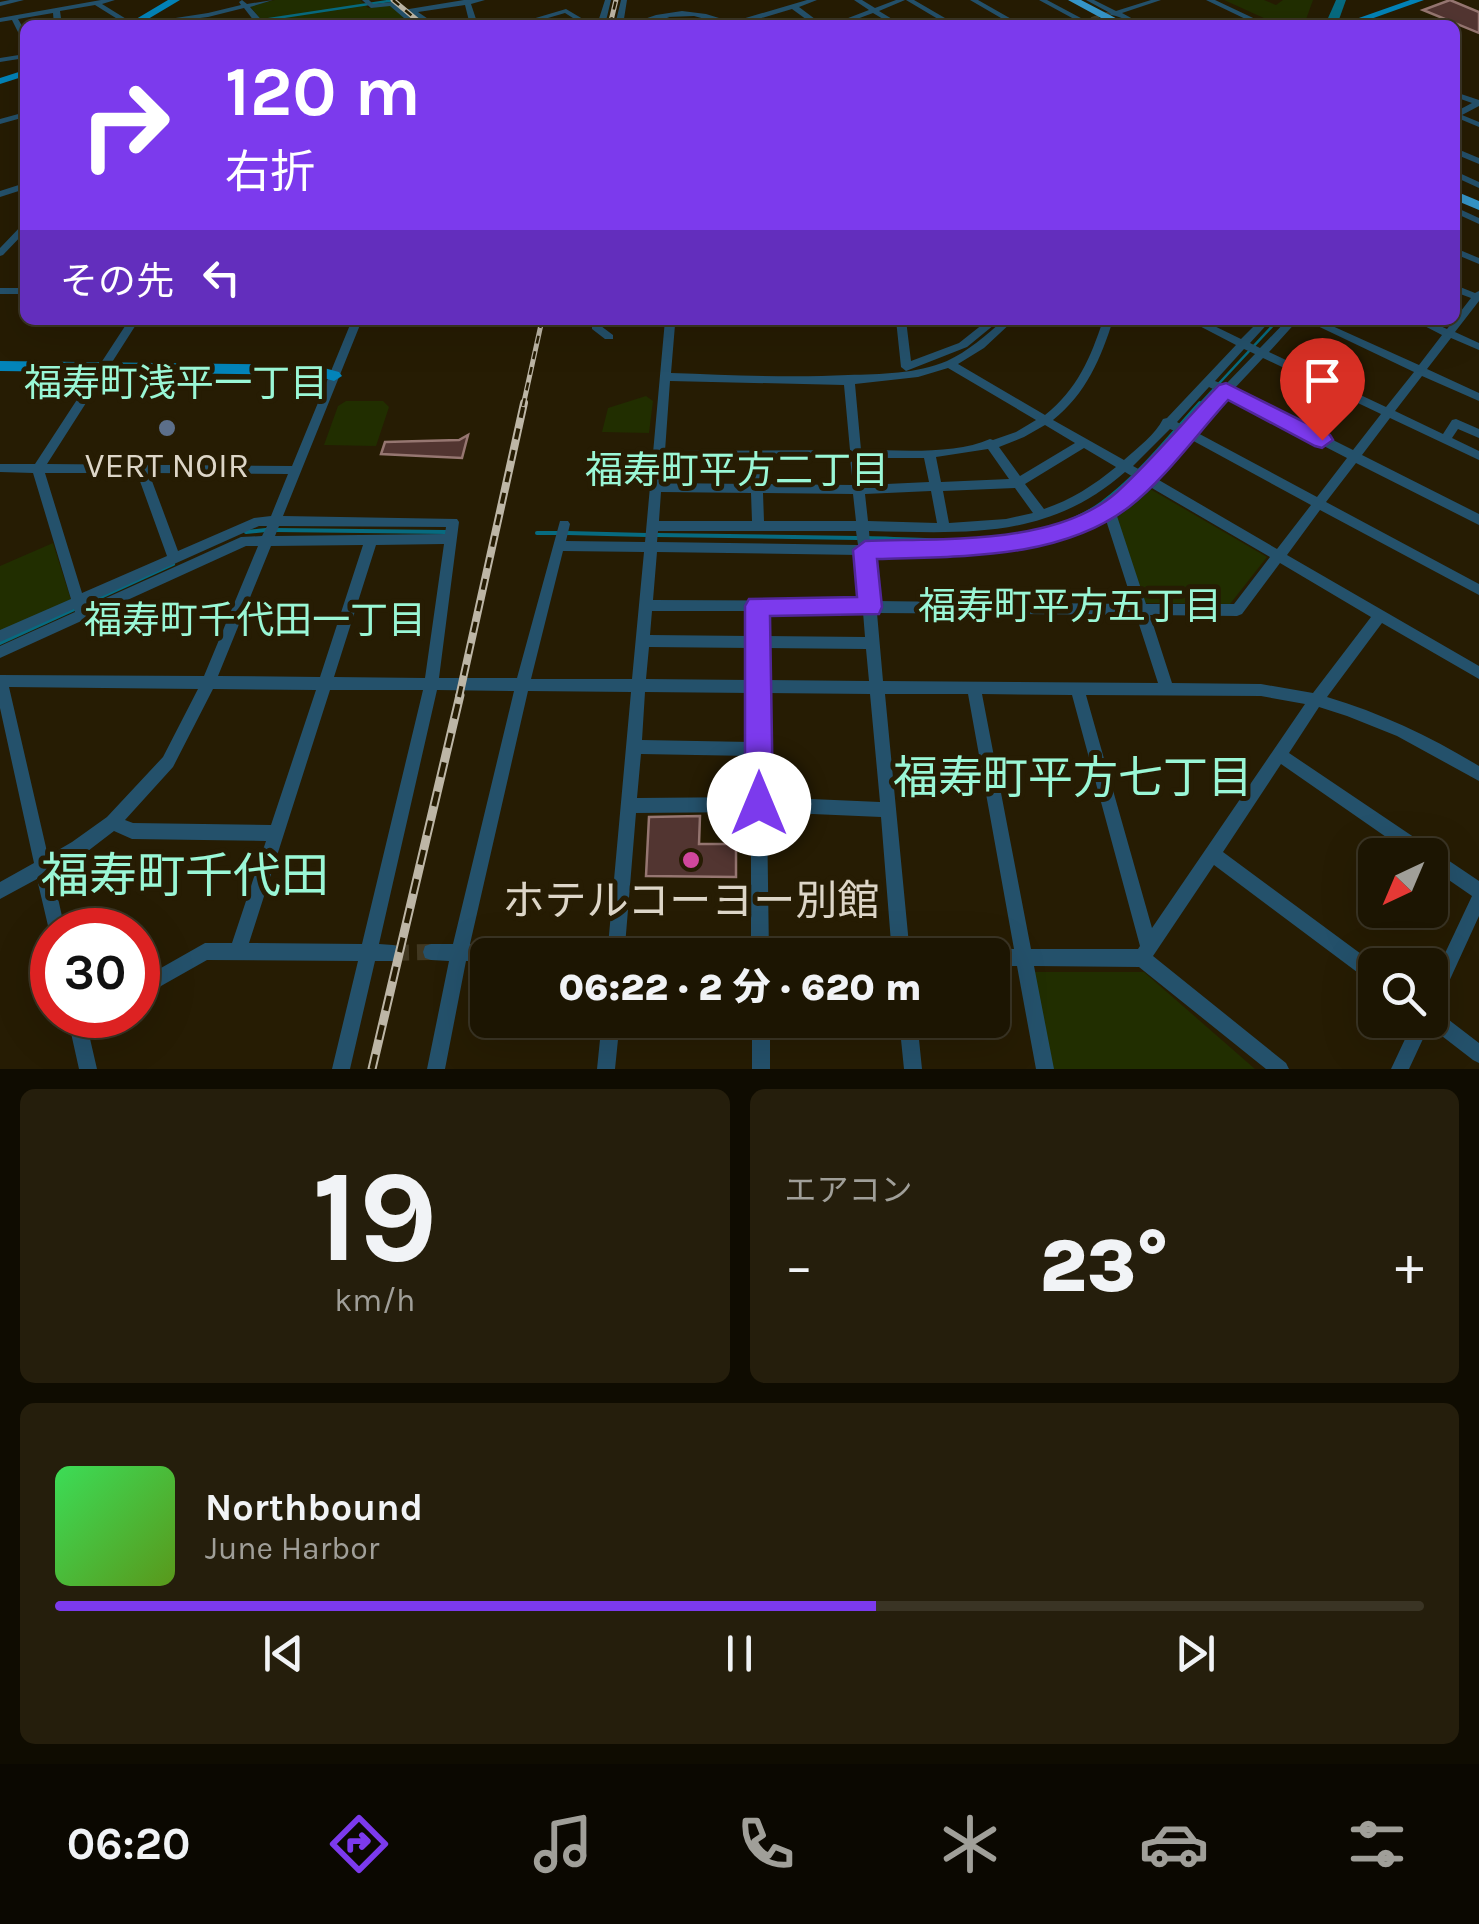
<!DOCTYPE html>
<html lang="ja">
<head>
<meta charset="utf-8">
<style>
  :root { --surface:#1c1502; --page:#251e0c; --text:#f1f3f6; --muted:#a09f99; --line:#3a3424; --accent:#7c3aed }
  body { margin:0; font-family:Karla,"Noto Sans JP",sans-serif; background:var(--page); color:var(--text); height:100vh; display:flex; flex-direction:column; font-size:38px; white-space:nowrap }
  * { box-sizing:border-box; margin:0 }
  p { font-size:32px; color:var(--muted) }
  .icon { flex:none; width:55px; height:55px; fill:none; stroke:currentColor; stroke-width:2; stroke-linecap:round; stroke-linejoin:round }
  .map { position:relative; height:1069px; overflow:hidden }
  .details { display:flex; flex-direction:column; gap:20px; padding:20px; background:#0f0c01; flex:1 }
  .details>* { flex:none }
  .top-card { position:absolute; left:20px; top:20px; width:1440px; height:305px; border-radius:15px; box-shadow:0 10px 40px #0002,0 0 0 2px var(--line); background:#7c3aed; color:#fff; overflow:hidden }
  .needle { width:65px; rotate:224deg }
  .tools { position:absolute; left:1358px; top:838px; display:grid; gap:20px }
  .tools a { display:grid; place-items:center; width:90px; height:90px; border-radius:15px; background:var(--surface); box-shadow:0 10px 40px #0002,0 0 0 2px var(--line); font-size:50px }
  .speed { position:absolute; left:30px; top:908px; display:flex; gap:20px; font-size:50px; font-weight:700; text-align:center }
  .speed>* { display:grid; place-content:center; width:130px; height:130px; border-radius:50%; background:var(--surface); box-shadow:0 10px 40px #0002,0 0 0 2px var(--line); line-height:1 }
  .speed .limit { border:15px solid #d22; background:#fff; color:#111 }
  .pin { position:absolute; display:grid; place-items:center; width:85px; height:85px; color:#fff; margin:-102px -42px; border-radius:50% 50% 50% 0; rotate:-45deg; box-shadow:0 0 10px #0007 }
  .pin .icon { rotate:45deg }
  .me { position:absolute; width:110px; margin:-55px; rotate:0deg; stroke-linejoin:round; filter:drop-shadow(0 0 8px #0008) }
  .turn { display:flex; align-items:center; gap:35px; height:210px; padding:0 40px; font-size:45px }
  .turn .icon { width:130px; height:130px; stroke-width:2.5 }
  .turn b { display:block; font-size:70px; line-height:85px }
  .then { display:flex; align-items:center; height:95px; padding:0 40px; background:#0003; gap:20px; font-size:38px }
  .big { font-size:75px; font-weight:800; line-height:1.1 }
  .details .card { flex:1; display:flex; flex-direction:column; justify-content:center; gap:15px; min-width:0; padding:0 35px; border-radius:15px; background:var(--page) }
  .details .dial { align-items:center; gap:0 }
  .dial b { font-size:130px; line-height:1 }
  .song { display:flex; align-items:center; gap:30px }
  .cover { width:120px; height:120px; border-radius:15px; background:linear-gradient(135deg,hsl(130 70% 55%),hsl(90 70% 35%)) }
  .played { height:10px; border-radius:5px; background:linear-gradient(90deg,var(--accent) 60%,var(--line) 60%) }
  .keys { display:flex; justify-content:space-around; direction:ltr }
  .heat { display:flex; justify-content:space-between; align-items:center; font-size:55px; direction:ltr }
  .details .tiles { flex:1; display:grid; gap:20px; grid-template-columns:1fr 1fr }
  .card:last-child { grid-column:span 2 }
  .trip { position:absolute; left:470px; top:938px; width:540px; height:100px; border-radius:15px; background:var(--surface); box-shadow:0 10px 40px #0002,0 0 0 2px var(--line); font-weight:800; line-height:100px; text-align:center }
  .dock { display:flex; height:160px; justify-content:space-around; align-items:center; background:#0b0801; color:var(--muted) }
  .dock .icon { width:70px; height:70px }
  .dock .on { color:var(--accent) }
  .dock b { font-size:45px; color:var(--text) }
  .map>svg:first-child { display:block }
</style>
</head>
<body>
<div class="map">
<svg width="1479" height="1069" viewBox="0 0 1479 1069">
  <rect width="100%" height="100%" fill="#261c03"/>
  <path fill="#212e00" d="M275 0H360L368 8 390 5 411 25H265L250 6Z
    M1224 0H1264L1276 5 1283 0H1313L1304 25H1279Z
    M646 396 653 401 649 433 602 432 608 408Z
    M346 401H383L389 407 376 446 324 445 338 406Z
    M1145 486 1267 557 1230 604 1145 603 1113 512Z
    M53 543 71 600 0 632V566Z
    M1033 972H1144L1255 1069H1051Z"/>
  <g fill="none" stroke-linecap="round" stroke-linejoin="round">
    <path stroke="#076b80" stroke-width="2.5" d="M263 20 395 0
      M230 25 246 23
      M1198 406 1278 320"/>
    <path stroke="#076b80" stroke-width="4" d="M275 530 446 532
      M246 532 266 530
      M537 533H557
      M567 533 647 535
      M657 535 857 538
      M867 538C943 540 1037 550 1102 503 1139 476 1169 437 1200 403
      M0 643 173 564"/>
    <path fill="#076b80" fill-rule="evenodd" d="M1336 0H1346L1337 25H1325Z"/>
  </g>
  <path fill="#523531" stroke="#967671" stroke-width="2.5" d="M1450 0 1479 12V33L1423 10Z
    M468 435 462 458 381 454 385 442 459 440Z
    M700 816 699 844H736V877L646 876 649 817Z"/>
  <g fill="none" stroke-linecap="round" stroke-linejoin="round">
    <path stroke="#413821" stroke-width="8" stroke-dasharray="8 4" stroke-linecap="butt" d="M1092 21 1113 14"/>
    <path stroke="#413821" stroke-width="16" stroke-dasharray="16 8" stroke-linecap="butt" d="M393 953 431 952"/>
    <path fill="#24516b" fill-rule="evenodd" d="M10 0H24L0 6V2Z
      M101 0H115L102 4 136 25H127L95 5 60 11 62 25H54L53 13 18 19 25 31V36H20L12 20 0 22V18Z
      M242 0 247 4 273 0 250 7 266 25H233L254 21 244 8 208 17 159 23 156 21 208 13 241 5 239 2Z
      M362 0H369L373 4 392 2 403 10 464 0H485L471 4 478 25H470L465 5 418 12 437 25H428L411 13H407L420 25H412L390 6 371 8Z
      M605 0H611L605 25H597Z
      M621 0H627L623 25H615Z
      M807 0H817L799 7 823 25H814L792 9 738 25H727L694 16 667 17 687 25C677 25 671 21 661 20 651 18 639 25 627 25L656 15 682 11 706 14 732 22Z
      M854 0H862L875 8 896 0H905L879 11 902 25H893L873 13 841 25H830L869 10Z
      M906 0H914L957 25H948Z
      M970 0H978L1022 25H1013Z
      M1039 0H1047L1094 25H1085Z
      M1086 0H1094L1116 11 1151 0H1161L1122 13 1144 25C1131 25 1122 16 1111 15L1110 13Z
      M1206 0H1215L1268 25H1258Z
      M566 9 593 25H584L565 13 524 25H512Z
      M25 54V58L0 62V58Z
      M1455 92 1479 100V106L1462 115 1479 122V127L1455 117V112L1472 103 1455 97Z
      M22 113H25V117L0 124V119Z
      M1455 148 1479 158V164L1455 154Z
      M1455 171 1479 182V188L1455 177Z
      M25 183V189L0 197V191Z
      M1455 207 1479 218V224L1455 213Z
      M25 224V232L3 255 0 256V248L22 225Z
      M1455 248 1479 258V264L1455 254Z
      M1455 285 1475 293 1479 291V301L1455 332 1479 343V350L1451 338 1427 369 1479 393V401L1422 376 1395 411 1443 434 1452 420 1456 419 1479 429V438L1458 429 1452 438 1479 451V460L1390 418 1362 455 1479 514V525L1356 463 1326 502 1479 584V595L1320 510 1287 555 1479 666V679L1382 623 1327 697C1381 713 1431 737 1479 766V781L1397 736 1347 716 1319 707 1289 753 1479 881V916L1436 1010 1479 1043V1063L1473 1060 1429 1026 1409 1069H1391L1414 1020H1430V985L1472 896 1430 867V855H1412L1281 764 1223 852 1376 965 1375 984 1369 981 1214 865 1153 956 1286 1063 1289 1069H1266L1139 967 1034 966 1054 1069H1036L1017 966H992V955H984L986 951 992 948 1014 949 968 694H885L910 955H892L881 817 767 812 769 955H751V812L636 813 625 946H695L701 949 704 955H488V961H466L445 1069H427L449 961 431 960 425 958 423 952 425 946 431 944H453L514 691 437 690 379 944 393 945 399 947 401 953 399 959 393 961H375L350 1069H332L358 961 207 960 138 999V981L205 943H232L266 841 132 839 114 831 84 854 52 871 65 930H52V937L49 930 37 879 0 899V882L34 863 0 708V675L204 676 258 546H246L0 658V646L75 612 74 609 0 642V630L71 599 33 473 0 472V464H35L129 320H139L47 464 292 466 352 320H362L283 516 457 519 459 522 439 678H517L560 521H568L570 524 566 541 645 542 665 320H869L864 323 675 325 671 373C730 375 790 378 848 375 881 374 916 374 947 361 968 351 986 336 1003 320H1014L984 348 958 364 1045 415C1077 390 1091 357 1103 320H1113C1101 358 1086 394 1053 420L1124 460C1137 448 1156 434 1163 419L1167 418 1236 345 1188 320H1202L1241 339 1260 320H1271L1250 343 1260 348 1287 320H1298L1269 352 1386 407 1414 372 1305 320H1319L1419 365 1442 335 1413 320H1427L1447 329 1471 298 1455 292ZM1244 349 1255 354 1225 385 1215 381ZM1263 358 1381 414 1353 450 1233 390ZM948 368 1036 420 1016 432 993 440 990 439C955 455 900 450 861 450L855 384 918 377ZM670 381 844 385 850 450 665 451ZM1209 387 1219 392 1185 427 1177 422ZM1227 396 1347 458 1317 497 1194 431ZM1045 425 1075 443 1020 476 999 447 1024 437ZM1170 429 1179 433 1142 471 1133 466ZM1188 438 1311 505 1277 549 1152 476ZM1084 448 1116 467C1094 485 1071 500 1044 509L1025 484ZM988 449 1009 479 941 482 936 457ZM750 458 751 484 662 483 664 459ZM762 458H850L853 485 763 484ZM862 458H924L929 482 865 485ZM1125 472 1135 478 1119 496 1080 521 1065 526 994 541 870 545 869 531C965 533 1048 540 1125 472ZM45 473H137L167 556 82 593ZM149 473 288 474 271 516 254 518 178 551ZM1145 484 1270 557 1234 604H1146L1115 510 1127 502ZM1015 488 1033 513 1006 519 949 523 943 491ZM931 491 937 523 868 521 865 494ZM661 492 751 493 752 521H659ZM763 493 853 494 856 521H764ZM1105 517 1133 604 876 601 871 555 994 551 1065 536 1088 528ZM259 526H267L262 536 241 537 86 607 85 604ZM279 526 446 527 445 534 275 536ZM658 531H856L858 545 657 542ZM444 544 425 678 334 677 376 545ZM363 545 320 677 218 676 271 546ZM563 551 644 552 632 679H531ZM657 552 859 555 862 601 653 600ZM1280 563 1371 617 1313 693 1261 684 1172 683 1150 615 1237 616 1242 614ZM652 611H750V636L650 635ZM764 612H863L865 637 764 636ZM877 613 1136 615 1158 683 883 681ZM649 647 751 648V680L646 679ZM764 648 866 649 869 681 765 680ZM9 687 198 689 163 757 107 817 72 842 48 856ZM213 689 316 690 271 825 133 823 125 820 173 767ZM330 690H423L362 944 249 943ZM528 691 631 692 608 946 470 944ZM645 692 751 693V742L642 740ZM765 693 870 694 880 802 766 797ZM982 694 1072 695 1140 946 1138 949H1031ZM1086 695 1261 696 1305 704 1152 928ZM641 754 751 756V797L637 798Z
      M0 288H25V294H0Z
      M592 320H602L601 326 613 335V339H605L592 329Z
      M896 320H906L911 361 959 343 988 320H1000L967 347 906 371 901 367Z
      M67 1015H106L103 1021 88 1030 97 1069H79Z
      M602 1020H620L615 1069H597Z
      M752 1020H770V1069H752Z
      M899 1020H917L922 1069H904Z"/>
    <path fill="#0384b9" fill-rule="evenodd" d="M168 0H180L138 25H126Z
      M1410 0H1424L1354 25H1339Z
      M25 70V76L0 84V78Z
      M0 361 313 365 339 372 342 376 334 381 313 375 0 371Z"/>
    <path fill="#3697ca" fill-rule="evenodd" d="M1068 0H1081L1129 25H1114Z
      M1455 191 1479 201V210L1455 200Z"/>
    <defs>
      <path id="rail-far2" d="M393 0 423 25
        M610 25 616 0
        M523 406 542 320"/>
      <path id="rail-far1" d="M459 697 524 403"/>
      <path id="rail" d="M372 1069 460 695"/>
    </defs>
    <use href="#rail-far2" stroke="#bdb6a6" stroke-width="5"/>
    <use href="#rail-far1" stroke="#bdb6a6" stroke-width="8"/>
    <use href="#rail" stroke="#bdb6a6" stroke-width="9"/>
    <use href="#rail-far2" stroke="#261c03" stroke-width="2.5" stroke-dasharray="8" stroke-linecap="butt"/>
    <use href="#rail-far1" stroke="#261c03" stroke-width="4" stroke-dasharray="11" stroke-linecap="butt"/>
    <use href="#rail" stroke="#261c03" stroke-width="5" stroke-dasharray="15" stroke-linecap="butt"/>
  </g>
  <path fill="#7c3aed" stroke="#51269a" stroke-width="2.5" d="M1226 383 1330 435 1333 440 1322 448 1315 446 1228 400C1198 433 1164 480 1129 507 1059 560 961 556 877 559L882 607 879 614 770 616 773 804 769 814 759 818 749 814 745 804V606L749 599 857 597 853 550 865 541C942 538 1056 546 1117 492 1153 459 1185 420 1219 385Z"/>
  <circle fill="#5c6f8a" stroke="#261c03" stroke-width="4" cx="167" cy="428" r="10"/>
  <circle fill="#d1479c" stroke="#261c03" stroke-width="4" cx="691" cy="860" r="10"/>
  <g text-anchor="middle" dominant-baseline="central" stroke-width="10" stroke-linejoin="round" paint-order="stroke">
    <g font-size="35" fill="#ddd6c8" stroke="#261c03">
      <text x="167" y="465">VERT NOIR</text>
    </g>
    <g font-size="38" fill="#9af7d6" stroke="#261c03">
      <text x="176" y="383">福寿町浅平一丁目</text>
      <text x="737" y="470">福寿町平方二丁目</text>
      <text x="1070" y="606">福寿町平方五丁目</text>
      <text x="255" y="620">福寿町千代田一丁目</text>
    </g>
    <g font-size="42" fill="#ddd6c8" stroke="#261c03">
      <text x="691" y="901">ホテルコーヨー別館</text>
    </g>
    <g font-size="45" fill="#9af7d6" stroke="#261c03">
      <text x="1073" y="778">福寿町平方七丁目</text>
    </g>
    <g font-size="48" fill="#9af7d6" stroke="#261c03">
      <text x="185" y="876">福寿町千代田</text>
    </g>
  </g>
</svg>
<div class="tools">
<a><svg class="needle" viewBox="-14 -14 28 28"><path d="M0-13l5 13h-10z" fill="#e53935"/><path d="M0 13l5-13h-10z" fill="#a09f99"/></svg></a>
<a><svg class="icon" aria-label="search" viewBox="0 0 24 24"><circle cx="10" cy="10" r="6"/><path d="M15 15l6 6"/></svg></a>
</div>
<div class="speed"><div class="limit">30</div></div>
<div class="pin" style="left:1322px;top:440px;background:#d93025"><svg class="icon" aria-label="arrive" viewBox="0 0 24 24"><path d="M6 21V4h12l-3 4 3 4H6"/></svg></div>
<svg class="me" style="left:759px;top:804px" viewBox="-20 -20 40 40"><circle r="19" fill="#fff"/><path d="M0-13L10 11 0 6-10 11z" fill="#7c3aed"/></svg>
<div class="trip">06:22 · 2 分 · 620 m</div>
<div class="top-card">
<div class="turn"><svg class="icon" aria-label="right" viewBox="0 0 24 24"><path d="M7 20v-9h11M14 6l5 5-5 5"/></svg><div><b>120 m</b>右折</div></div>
<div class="then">その先<svg class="icon" aria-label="left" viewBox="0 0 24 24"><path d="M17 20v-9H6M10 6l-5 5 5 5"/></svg></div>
</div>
</div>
<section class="details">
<div class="tiles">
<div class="card dial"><b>19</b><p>km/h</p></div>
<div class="card"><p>エアコン</p>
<div class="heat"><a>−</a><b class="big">23°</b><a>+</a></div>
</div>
<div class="card">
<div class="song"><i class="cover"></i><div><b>Northbound</b><p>June Harbor</p></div></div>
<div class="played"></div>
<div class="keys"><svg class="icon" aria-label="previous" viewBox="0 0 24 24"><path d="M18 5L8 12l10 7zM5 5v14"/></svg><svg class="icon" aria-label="pause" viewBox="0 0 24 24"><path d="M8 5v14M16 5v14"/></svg><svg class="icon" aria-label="next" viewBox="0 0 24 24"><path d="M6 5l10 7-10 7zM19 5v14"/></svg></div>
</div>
</div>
</section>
<nav class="dock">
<b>06:20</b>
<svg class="icon on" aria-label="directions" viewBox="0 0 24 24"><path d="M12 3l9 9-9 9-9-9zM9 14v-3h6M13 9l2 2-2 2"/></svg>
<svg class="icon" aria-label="music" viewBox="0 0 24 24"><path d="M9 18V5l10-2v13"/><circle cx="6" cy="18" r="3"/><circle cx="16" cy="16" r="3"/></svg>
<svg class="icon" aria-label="phone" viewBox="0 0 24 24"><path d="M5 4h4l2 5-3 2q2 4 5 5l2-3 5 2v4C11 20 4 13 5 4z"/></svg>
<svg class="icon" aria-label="climate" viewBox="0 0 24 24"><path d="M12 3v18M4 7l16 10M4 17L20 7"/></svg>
<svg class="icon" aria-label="car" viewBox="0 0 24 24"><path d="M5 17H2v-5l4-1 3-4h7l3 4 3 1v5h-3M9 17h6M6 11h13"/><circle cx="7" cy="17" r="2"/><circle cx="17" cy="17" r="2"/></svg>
<svg class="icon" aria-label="filters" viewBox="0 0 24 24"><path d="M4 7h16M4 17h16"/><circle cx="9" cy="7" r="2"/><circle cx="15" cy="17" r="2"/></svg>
</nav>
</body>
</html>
